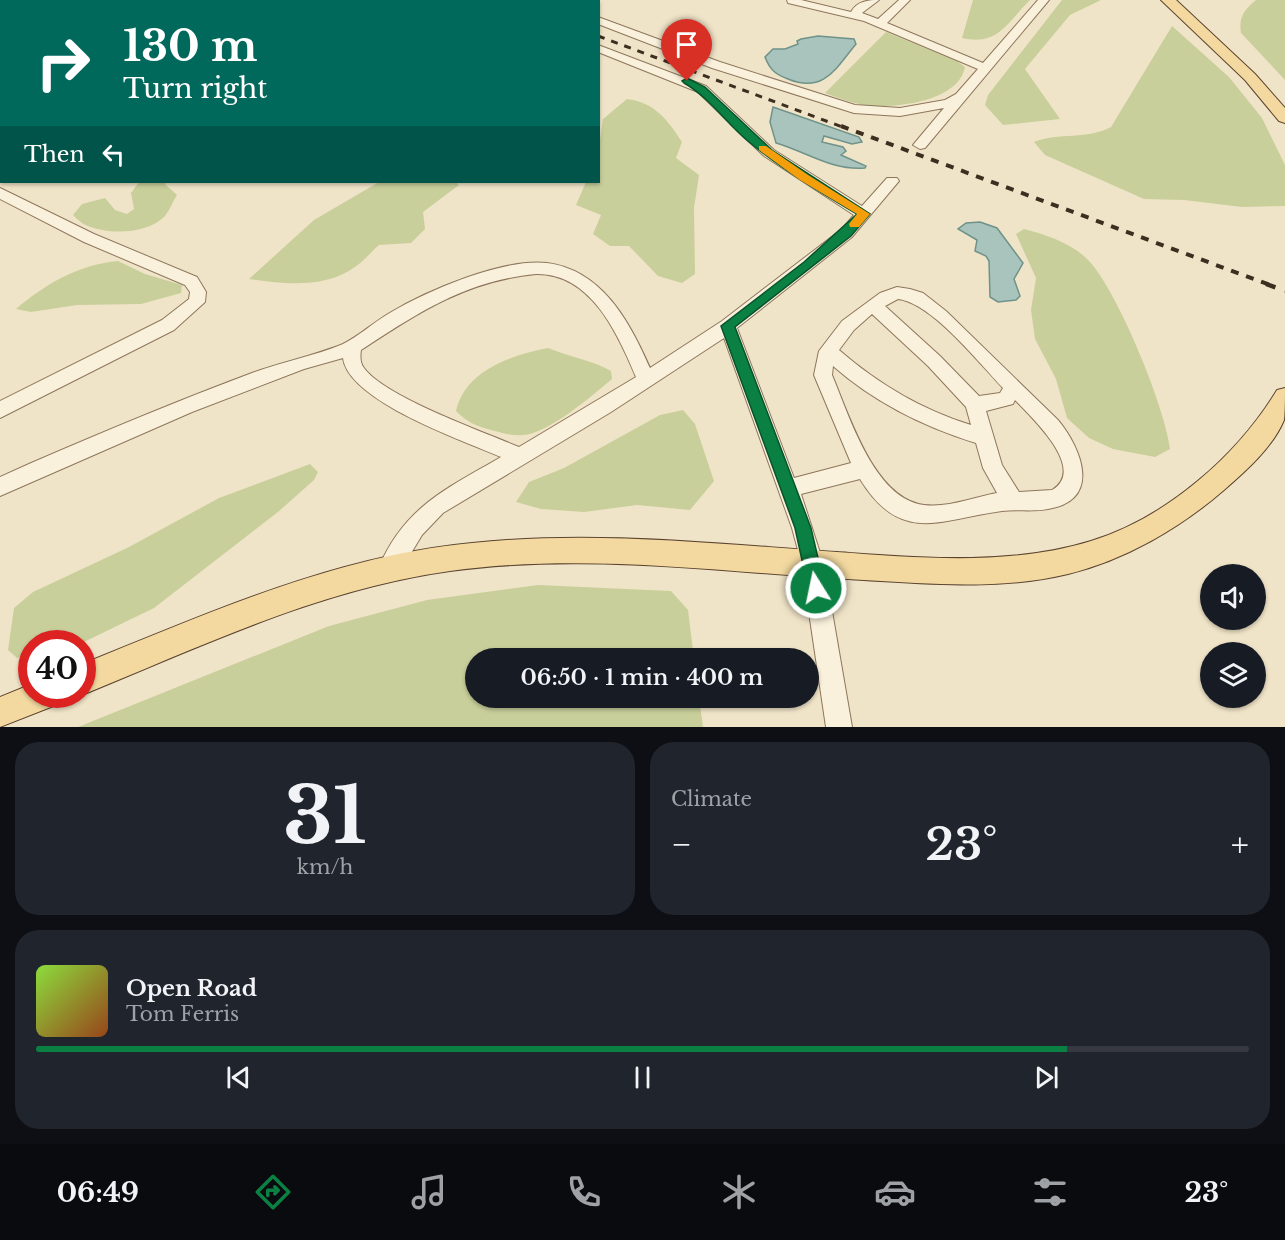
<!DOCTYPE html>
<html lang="en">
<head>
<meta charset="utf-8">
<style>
  :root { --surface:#171b24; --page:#20242c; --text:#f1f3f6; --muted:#9ea1a6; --line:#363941; --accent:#0b8043 }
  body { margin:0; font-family:"Libre Baskerville",serif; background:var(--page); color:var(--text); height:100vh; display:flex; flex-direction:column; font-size:22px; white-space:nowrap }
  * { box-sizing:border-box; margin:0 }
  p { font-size:20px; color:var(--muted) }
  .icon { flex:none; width:33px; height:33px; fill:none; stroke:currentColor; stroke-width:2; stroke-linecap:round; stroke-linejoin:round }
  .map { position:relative; height:727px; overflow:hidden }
  .panel { display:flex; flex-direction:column; gap:15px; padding:15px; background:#0d0f14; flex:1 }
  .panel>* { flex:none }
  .top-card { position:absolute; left:0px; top:0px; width:600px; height:183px; box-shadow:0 2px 4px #0004; background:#00695c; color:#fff; overflow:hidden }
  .buttons { position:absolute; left:1200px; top:564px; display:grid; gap:12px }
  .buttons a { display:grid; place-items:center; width:66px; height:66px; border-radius:50%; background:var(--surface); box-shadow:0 2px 4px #0004; font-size:30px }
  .speed { position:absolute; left:18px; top:630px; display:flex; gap:12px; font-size:30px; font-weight:700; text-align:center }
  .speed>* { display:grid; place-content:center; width:78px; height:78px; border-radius:50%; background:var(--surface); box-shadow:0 2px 4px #0004; line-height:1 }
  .speed .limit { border:9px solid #d22; background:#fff; color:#111 }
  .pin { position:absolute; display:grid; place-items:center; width:51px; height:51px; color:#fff; margin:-62px -26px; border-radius:50% 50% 50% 0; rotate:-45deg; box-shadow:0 0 6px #0007 }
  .pin .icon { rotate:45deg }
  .me { position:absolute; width:66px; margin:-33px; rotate:350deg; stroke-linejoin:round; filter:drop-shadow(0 0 4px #0008) }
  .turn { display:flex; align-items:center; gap:21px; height:126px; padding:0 24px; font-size:27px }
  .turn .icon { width:78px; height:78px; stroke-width:2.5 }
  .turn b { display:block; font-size:42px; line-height:51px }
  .then { display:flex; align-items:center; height:57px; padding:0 24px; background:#0003; gap:12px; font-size:22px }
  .big { font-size:45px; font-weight:600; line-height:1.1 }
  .panel .widget { flex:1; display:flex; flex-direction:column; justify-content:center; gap:9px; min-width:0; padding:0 21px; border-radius:24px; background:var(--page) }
  .panel .dial { align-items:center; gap:0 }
  .dial b { font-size:78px; line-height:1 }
  .song { display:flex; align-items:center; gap:18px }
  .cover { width:72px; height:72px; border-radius:9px; background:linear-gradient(135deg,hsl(90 70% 55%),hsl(20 70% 35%)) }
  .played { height:6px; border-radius:3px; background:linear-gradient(90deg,var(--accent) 85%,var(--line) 85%) }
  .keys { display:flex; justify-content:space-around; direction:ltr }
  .heat { display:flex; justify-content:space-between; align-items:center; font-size:33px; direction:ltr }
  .panel .tiles { flex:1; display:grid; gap:15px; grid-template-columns:1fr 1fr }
  .widget:last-child { grid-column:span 2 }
  .trip { position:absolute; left:465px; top:648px; width:354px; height:60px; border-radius:30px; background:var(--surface); box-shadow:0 2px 4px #0004; font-weight:600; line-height:60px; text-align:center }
  .dock { display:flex; height:96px; justify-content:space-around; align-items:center; background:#090b0e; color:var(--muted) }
  .dock .icon { width:42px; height:42px }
  .dock .on { color:var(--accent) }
  .dock b { font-size:27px; color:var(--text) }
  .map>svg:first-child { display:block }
</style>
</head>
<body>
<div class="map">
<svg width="1285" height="727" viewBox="0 0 1285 727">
  <rect width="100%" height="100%" fill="#f0e4c8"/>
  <path fill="#c9cf9b" d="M973 0H1030C1006 24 998 46 962 38Z
    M1062 0H1101L1070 15 1025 69 1060 119 1003 125 985 105 988 95Z
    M1256 0H1285V80L1241 33C1238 17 1245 9 1256 0Z
    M1172 26 1229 77 1262 118 1285 165V206L1242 207 1184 200 1144 199 1045 155 1034 142C1059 132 1087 140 1111 127Z
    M886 32 957 61 965 67C959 100 902 107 876 106 859 106 841 99 825 93Z
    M627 99C654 102 668 120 682 142L676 158 699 175 694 208 695 274 682 283 658 276 629 246H610L593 234 601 215 576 205 586 182H598L599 147 603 119Z
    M139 182H167L165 184 177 195C173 201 170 210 165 216 148 234 109 235 88 226 82 224 77 219 73 215L82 204 105 198 115 210 127 214 134 209 131 193Z
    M379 182H456L459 185 423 212 425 229 411 243 379 245C371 252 364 261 355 267 325 289 283 284 249 279L314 220Z
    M1024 229C1044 234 1071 243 1086 258 1115 284 1166 409 1170 449L1155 457 1113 449 1089 438 1067 418 1056 379 1035 339 1031 310 1036 278 1016 234Z
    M118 261 145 274 182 285 181 293 141 304 77 305 31 312 16 309C45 284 80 264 118 261Z
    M548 348C569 357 592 360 611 371L612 379C593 395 548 434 523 435 512 436 502 433 491 430 477 426 466 422 456 411 465 370 512 355 548 348Z
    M683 410 695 424 714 481 690 510 637 505 584 512 541 509 516 502 529 482 564 468 660 415Z
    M310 464 318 472 314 480 278 512 154 608 86 641 32 644 31 655 17 658 8 650 14 608 33 592 129 547 219 498Z
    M538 585 671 591 688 610 694 658H476V698H699L703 727H78L329 626 427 600Z"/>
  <path fill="#a9c4bc" stroke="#6f938a" stroke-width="1.5" d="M818 36 854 39 856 44C836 68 824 94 788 79 775 74 770 70 765 57L773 49H785L798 44 797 41 801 39Z
    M773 107 859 137 862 142 852 144 824 136 822 142 843 147 846 151 841 155 866 166 865 168C832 171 807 152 776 143L770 122Z
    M980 222 997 228 1023 263 1014 279 1020 296 1016 300 998 302 990 297 989 261 986 256 975 251 977 240 958 229 966 223Z"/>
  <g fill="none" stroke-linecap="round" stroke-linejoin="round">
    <defs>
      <path id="minor" d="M472 0H485L486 2H473Z
        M542 0H555L556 2H543Z
        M787 0H801L851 12C857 1 868 0 879 0L862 13 878 19 899 0H910L887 23 983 63 1038 0H1049L925 148 920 149 913 145 944 108 900 116 854 113 712 68 598 24V17L720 62 855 105 900 108 945 100 956 94 978 69 864 21 788 3Z
        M598 45 706 86 774 150 862 206 887 178H897L899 181 852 237 737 328 794 478 851 463 814 375 819 351 842 321 880 293 897 287 910 289 923 293 946 311 1058 420C1082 449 1102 500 1048 509 1033 512 1017 509 1002 511 941 519 901 546 860 479L801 494 824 565 852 727H826L802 565 792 528 724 338 611 412 443 513 422 535 398 575 390 578 382 575 379 567C405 506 448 488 501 457 464 441 348 401 343 358L304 369 192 412 0 496V477L29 464C103 432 177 401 252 373 282 362 314 356 343 344 359 336 373 323 388 314 426 291 503 258 547 263 602 270 630 322 650 368L722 321 842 229 854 215 764 156 698 92 598 52ZM536 274C591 273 618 334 636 377L519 447C484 432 385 397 364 368 360 363 360 356 361 350 418 313 465 281 536 274ZM898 299C932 303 979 363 1003 388L1000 393 979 396 940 356 885 306ZM872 314 928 366 966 407 971 425C922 410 877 383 839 350L854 330ZM833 366C874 402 924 427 976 443L983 468 997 493C974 497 949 508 924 505 874 499 849 415 832 375ZM1015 400C1031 417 1088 469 1052 490L1019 492 1002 465 986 411 1013 404Z
        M0 111H2V119H0Z
        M0 188 94 234 197 277 206 292 205 302 174 330 0 418V401L162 320 189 299 190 292 185 285 84 242 0 199Z"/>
      <path id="major" d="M1161 0H1176L1255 74 1285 108V123L1279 121 1245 80Z
        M1285 388C1285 397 1285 411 1284 420 1273 447 1245 472 1224 490 1180 528 1125 560 1068 574 1002 590 932 584 864 580 726 573 588 552 450 571 320 589 202 646 82 695L80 694H82V664C210 613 334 556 472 543 594 530 715 544 837 552 921 558 1010 566 1091 541 1166 518 1237 456 1277 390Z
        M32 684V694H60L56 705 0 727V697Z"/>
    </defs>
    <use href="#minor" stroke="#8d765c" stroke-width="2"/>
    <use href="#major" stroke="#5b4430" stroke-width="2"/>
    <use href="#minor" fill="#faf1dc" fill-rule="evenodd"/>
    <use href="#major" fill="#f3d9a0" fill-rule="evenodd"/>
    <path stroke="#3d2e20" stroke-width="3" stroke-dasharray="7 7" stroke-linecap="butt" d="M502 0 506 2
      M598 36 845 128"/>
    <path stroke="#3d2e20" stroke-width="4" stroke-dasharray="8 8" stroke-linecap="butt" d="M841 126 1270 285"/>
    <path stroke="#3d2e20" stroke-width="4.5" stroke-dasharray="10 10" stroke-linecap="butt" d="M1266 284 1285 291"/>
  </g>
  <path fill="#0b8043" stroke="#07532c" stroke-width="1.5" d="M687 78 705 87 773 151 870 214 851 236 735 327 811 528 825 588 822 593 816 596 810 593 808 588 795 528 721 326 804 262 857 214C820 192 783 170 749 142 726 123 710 98 684 83L682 81Z"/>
  <path fill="#f59e0b" d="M759 146H766L808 175 870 214 859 227H850L849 224 857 214 800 180 759 150Z"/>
</svg>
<div class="buttons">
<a><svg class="icon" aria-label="sound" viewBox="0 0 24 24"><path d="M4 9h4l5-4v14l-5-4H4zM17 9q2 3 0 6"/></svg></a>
<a><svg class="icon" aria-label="layers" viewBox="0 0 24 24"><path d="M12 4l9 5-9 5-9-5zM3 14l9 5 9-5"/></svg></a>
</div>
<div class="speed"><div class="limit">40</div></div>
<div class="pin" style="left:687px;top:81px;background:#d93025"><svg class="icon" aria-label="arrive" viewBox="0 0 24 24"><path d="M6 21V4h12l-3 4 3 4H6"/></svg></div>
<svg class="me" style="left:816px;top:588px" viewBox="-20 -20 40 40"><circle r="17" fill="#0b8043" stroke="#fff" stroke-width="3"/><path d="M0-11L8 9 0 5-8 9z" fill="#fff"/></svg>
<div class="trip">06:50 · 1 min · 400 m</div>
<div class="top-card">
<div class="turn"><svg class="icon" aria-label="right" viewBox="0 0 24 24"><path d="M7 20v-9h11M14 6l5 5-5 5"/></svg><div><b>130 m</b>Turn right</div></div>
<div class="then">Then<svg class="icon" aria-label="left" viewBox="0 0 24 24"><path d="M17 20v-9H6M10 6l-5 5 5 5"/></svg></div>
</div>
</div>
<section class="panel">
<div class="tiles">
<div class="widget dial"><b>31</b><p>km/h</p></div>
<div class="widget"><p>Climate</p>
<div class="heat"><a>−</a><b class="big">23°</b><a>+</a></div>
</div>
<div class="widget">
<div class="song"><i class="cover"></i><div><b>Open Road</b><p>Tom Ferris</p></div></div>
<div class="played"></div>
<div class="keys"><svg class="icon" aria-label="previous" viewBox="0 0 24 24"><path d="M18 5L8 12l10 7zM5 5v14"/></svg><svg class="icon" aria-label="pause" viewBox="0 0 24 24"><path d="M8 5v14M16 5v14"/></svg><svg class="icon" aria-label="next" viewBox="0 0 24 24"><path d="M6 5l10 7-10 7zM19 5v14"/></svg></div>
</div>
</div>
</section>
<nav class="dock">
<b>06:49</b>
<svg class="icon on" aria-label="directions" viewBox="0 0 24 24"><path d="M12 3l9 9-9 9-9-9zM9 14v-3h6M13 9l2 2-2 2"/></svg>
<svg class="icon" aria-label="music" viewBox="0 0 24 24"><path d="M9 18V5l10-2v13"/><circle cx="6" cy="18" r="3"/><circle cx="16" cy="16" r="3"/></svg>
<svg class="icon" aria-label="phone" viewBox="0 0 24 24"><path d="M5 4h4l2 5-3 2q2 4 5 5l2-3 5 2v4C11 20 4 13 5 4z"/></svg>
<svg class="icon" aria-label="climate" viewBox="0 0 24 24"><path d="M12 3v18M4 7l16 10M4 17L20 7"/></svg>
<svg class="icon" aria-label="car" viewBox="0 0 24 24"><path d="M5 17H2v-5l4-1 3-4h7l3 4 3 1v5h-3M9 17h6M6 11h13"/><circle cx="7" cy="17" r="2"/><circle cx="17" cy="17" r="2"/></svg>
<svg class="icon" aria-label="filters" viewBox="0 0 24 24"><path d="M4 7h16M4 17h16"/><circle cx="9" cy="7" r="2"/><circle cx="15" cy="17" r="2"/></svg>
<b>23°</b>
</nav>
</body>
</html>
